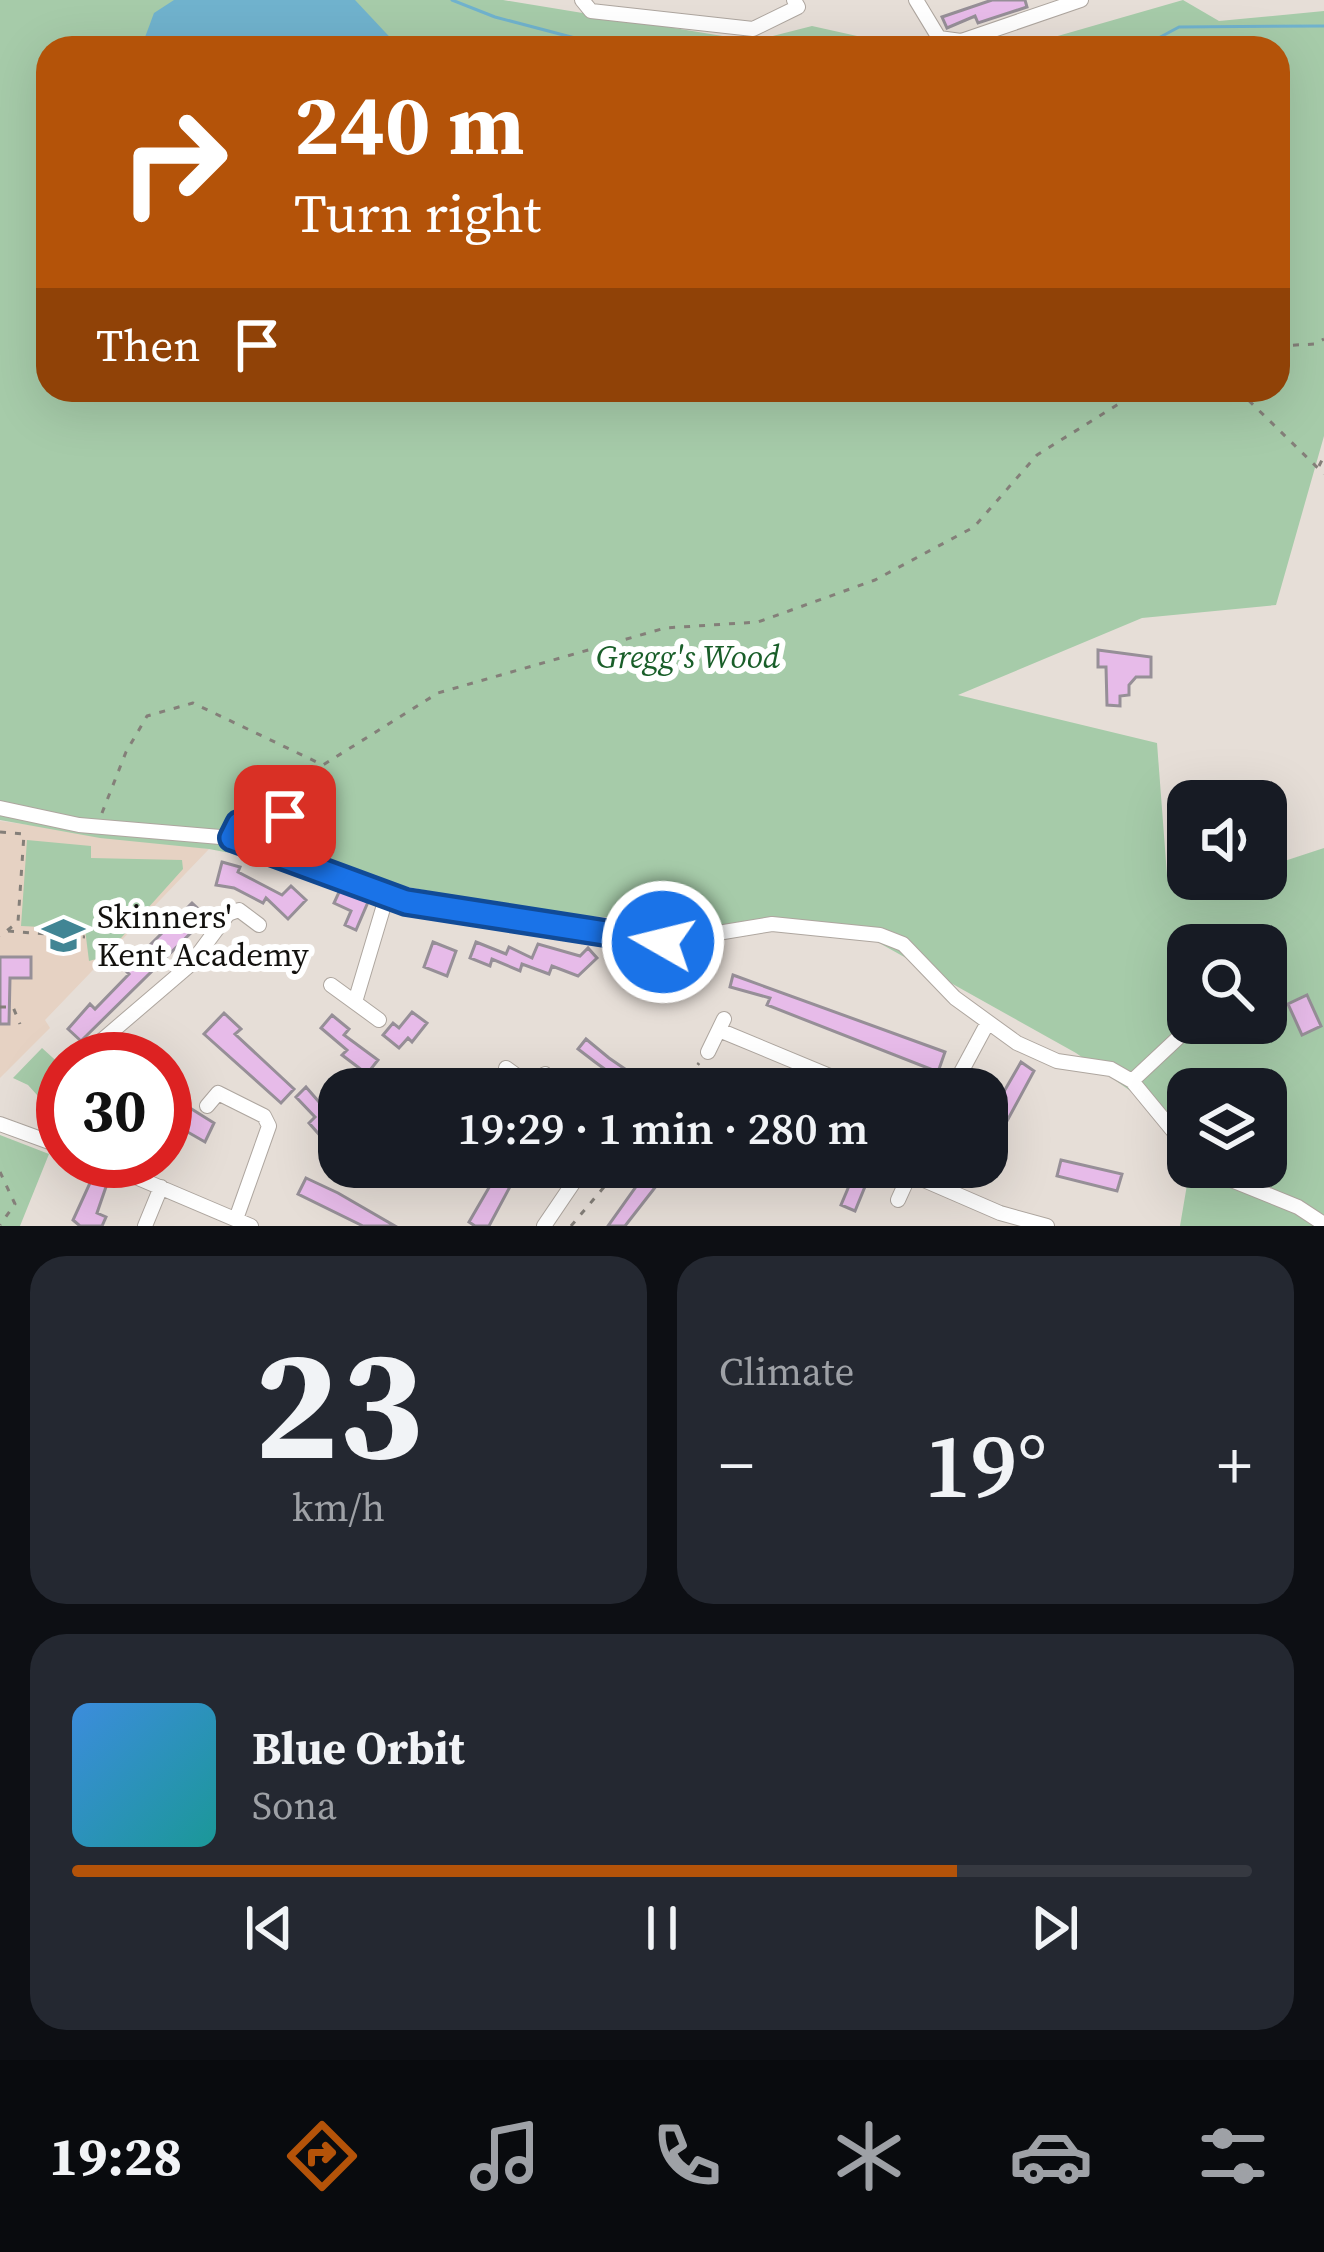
<!DOCTYPE html>
<html lang="en">
<head>
<meta charset="utf-8">
<style>
  :root { --surface:#171b24; --page:#242831; --text:#f1f3f6; --muted:#9ea1a6; --line:#363941; --accent:#b45309 }
  body { margin:0; font-family:"Source Serif 4",serif; background:var(--page); color:var(--text); height:100vh; display:flex; flex-direction:column; font-size:45px; white-space:nowrap }
  * { box-sizing:border-box; margin:0 }
  p { font-size:39px; color:var(--muted) }
  .icon { flex:none; width:66px; height:66px; fill:none; stroke:currentColor; stroke-width:2; stroke-linecap:round; stroke-linejoin:round }
  .map { position:relative; height:1226px; overflow:hidden }
  .details { display:flex; flex-direction:column; gap:30px; padding:30px; background:#0d0f14; flex:1 }
  .details>* { flex:none }
  .top-card { position:absolute; left:36px; top:36px; width:1254px; height:366px; border-radius:36px; box-shadow:0 12px 48px #0002; background:#b45309; color:#fff; overflow:hidden }
  .tools { position:absolute; left:1167px; top:780px; display:grid; gap:24px }
  .tools a { display:grid; place-items:center; width:120px; height:120px; border-radius:24px; background:var(--surface); box-shadow:0 12px 48px #0002; font-size:60px }
  .speed { position:absolute; left:36px; top:1032px; display:flex; gap:24px; font-size:60px; font-weight:700; text-align:center }
  .speed>* { display:grid; place-content:center; width:156px; height:156px; border-radius:50%; background:var(--surface); box-shadow:0 12px 48px #0002; line-height:1 }
  .speed .limit { border:18px solid #d22; background:#fff; color:#111 }
  .pin { position:absolute; display:grid; place-items:center; width:102px; height:102px; color:#fff; margin:-51px; border-radius:24px; box-shadow:0 6px 18px #0006 }
  .me { position:absolute; width:132px; margin:-66px; rotate:278deg; stroke-linejoin:round; filter:drop-shadow(0 0 9px #0008) }
  .turn { display:flex; align-items:center; gap:42px; height:252px; padding:0 60px; font-size:54px }
  .turn .icon { width:156px; height:156px; stroke-width:2.5 }
  .turn b { display:block; font-size:84px; line-height:102px }
  .then { display:flex; align-items:center; height:114px; padding:0 60px; background:#0003; gap:24px; font-size:45px }
  .big { font-size:90px; font-weight:600; line-height:1.1 }
  .details .card { flex:1; display:flex; flex-direction:column; justify-content:center; gap:18px; min-width:0; padding:0 42px; border-radius:36px; background:var(--page) }
  .details .dial { align-items:center; gap:0 }
  .dial b { font-size:156px; line-height:1 }
  .song { display:flex; align-items:center; gap:36px }
  .cover { width:144px; height:144px; border-radius:18px; background:linear-gradient(135deg,hsl(210 70% 55%),hsl(180 70% 35%)) }
  .played { height:12px; border-radius:6px; background:linear-gradient(90deg,var(--accent) 75%,var(--line) 75%) }
  .keys { display:flex; justify-content:space-around; direction:ltr }
  .heat { display:flex; justify-content:space-between; align-items:center; font-size:66px; direction:ltr }
  .details .tiles { flex:1; display:grid; gap:30px; grid-template-columns:1fr 1fr }
  .card:last-child { grid-column:span 2 }
  .trip { position:absolute; left:318px; top:1068px; width:690px; height:120px; border-radius:36px; background:var(--surface); box-shadow:0 12px 48px #0002; font-weight:600; line-height:120px; text-align:center }
  .tabs { display:flex; height:192px; justify-content:space-around; align-items:center; background:#090b0e; color:var(--muted) }
  .tabs .icon { width:84px; height:84px }
  .tabs .current { color:var(--accent) }
  .tabs b { font-size:54px; color:var(--text) }
  .map>svg:first-child { display:block }
</style>
</head>
<body>
<div class="map">
<svg width="1324" height="1226" viewBox="0 0 1324 1226">
  <rect width="100%" height="100%" fill="#e6ded7"/>
  <path fill="#e6d2c3" d="M0 821 209 849 45 1020 50 1028 0 1078Z"/>
  <path fill="#a6cba9" fill-rule="evenodd" d="M0 0H503L753 41 812 26 911 48H48V390H1278V48H1016L1183 0 1219 21 1324 11V436L1276 605 1142 618 958 695 1157 743 1167 875 1188 871V879H1266V867L1324 848V1226H1180L1190 1167H1266V1089H1188V1131L1076 1053 865 935 544 913 209 849 100 838 0 820ZM1188 945H1266V1023H1188Z
    M27 840 91 846V858L182 860 183 869 104 957 89 961 85 929 21 926Z
    M42 1048 63 1067 47 1106 28 1085 13 1078Z
    M0 1135 49 1154 20 1226H0Z"/>
  <path fill="#70b2cd" d="M174 0H355L400 48H141L154 13Z"/>
  <g fill="none" stroke-linecap="round" stroke-linejoin="round">
    <path stroke="#70b2cd" stroke-width="3" d="M452 0 495 17 613 48
      M1140 48 1179 27 1324 26"/>
  </g>
  <path fill="#e7bbe9" stroke="#968f97" stroke-width="3" d="M992 0H1025L1027 7 978 23 975 16 947 28 942 17Z
    M1098 650 1151 657V677H1136L1129 685V695L1120 696V706L1107 705 1106 667H1098Z
    M222 862 240 867 238 872 282 895 291 886 306 900 288 919 266 898 263 903 234 888 216 885Z
    M340 890 368 902 356 930 345 925 351 911 334 903Z
    M192 903 207 917 81 1041 68 1029 90 1004 95 1009 129 974 125 970Z
    M433 942 456 951 447 976 424 967Z
    M476 942 506 954 509 947 532 958 538 944 580 956 588 948 597 958 578 976 552 966 549 974 522 964 520 971 492 959 490 966 470 958Z
    M0 957H31V978H10L9 1024H0Z
    M733 975 945 1052 938 1072 767 1005 770 998 730 987Z
    M1307 995 1321 1026 1302 1035 1288 1004Z
    M412 1012 427 1023 412 1042 408 1038 399 1048 383 1035 393 1023 399 1028Z
    M224 1013 241 1029 235 1034 294 1089 281 1103 204 1034Z
    M332 1015 349 1029 344 1035 378 1060 367 1074 342 1055 347 1050 321 1028Z
    M586 1039 609 1058 654 1089H632L595 1062 578 1049Z
    M1021 1062 1034 1071 987 1158V1121Z
    M306 1087 339 1125 324 1140 309 1123 315 1117 296 1097Z
    M182 1103 214 1123 205 1142 165 1119 172 1104 180 1108Z
    M1061 1160 1122 1174 1117 1191 1057 1176Z
    M650 1167H671L625 1226H608Z
    M857 1167H873L855 1211 841 1205Z
    M95 1172 109 1178 97 1213 106 1217 102 1226H80L73 1220Z
    M498 1172 513 1181 489 1226H475L469 1222Z
    M306 1178 338 1193 395 1226H363L298 1194Z"/>
  <g fill="none" stroke-linecap="round" stroke-linejoin="round">
    <defs>
      <path id="minor" d="M582 0 591 11 753 29 798 7 794 0
        M916 0 939 38 961 41 1081 0
        M0 808 79 825 232 838 406 902 503 921 663 942 772 924 880 935 903 944 955 998 1017 1043 1057 1061 1111 1069 1132 1081 1188 1149
        M232 838 239 823H278L290 803 278 797
        M331 985 379 1020
        M355 1002 387 895
        M1266 1008 1274 1014
        M719 1030 861 1089
        M708 1052 724 1019
        M80 1059 191 964 228 914 239 910 259 925
        M506 1068 535 1089 545 1074
        M1132 1081 1194 1023
        M952 1089 987 1024
        M207 1106 218 1093 264 1116 269 1126 236 1219
        M0 1124 63 1147
        M44 1139 63 1086
        M98 1161 251 1226
        M1209 1167 1219 1175 1298 1207 1324 1224
        M910 1174 1000 1213 1047 1226
        M898 1200 913 1167
        M145 1226 161 1187
        M544 1226 584 1167"/>
    </defs>
    <use href="#minor" stroke="#aea69f" stroke-width="16"/>
    <path stroke="#847f79" stroke-width="3" stroke-dasharray="6 9" stroke-linecap="butt" d="M1278 346 1315 344 1324 339
      M1238 390 1324 474
      M1319 466 1324 456
      M102 813 126 752 147 716 193 703 323 765 438 693 665 628 758 622 875 580 974 527 1037 455 1141 390
      M0 832 24 834 18 922 0 936
      M8 931 85 937
      M0 1007H13L20 1024
      M680 1089 699 1063
      M0 1172 15 1204 0 1225
      M571 1226 621 1167"/>
    <use href="#minor" stroke="#fff" stroke-width="14"/>
  </g>
  <g fill="none" stroke-linecap="round" stroke-linejoin="round">
    <defs>
      <path id="route" d="M285 816 270 825 239 824 232 838 406 902 663 942"/>
    </defs>
    <use href="#route" stroke="#114b97" stroke-width="30"/>
    <use href="#route" stroke="#1a73e8" stroke-width="21"/>
  </g>
  <defs>
    <symbol id="school-bare" viewBox="-9 -9 18 18"><path d="M0-5L7-2L0 1L-7-2ZM-4 1L0 2.5L4 1V4Q0 6-4 4Z" fill="#418594" stroke="#fff" stroke-width="2.5" paint-order="stroke"/></symbol>
  </defs>
  <g fill-rule="evenodd">
    <use href="#school-bare" x="34" y="906" width="59" height="59"/>
  </g>
  <g text-anchor="middle" dominant-baseline="central" stroke-width="12" stroke-linejoin="round" paint-order="stroke">
    <g font-size="33" font-style="italic" fill="#195e29" stroke="#fff">
      <text x="688" y="656">Gregg's Wood</text>
    </g>
    <g font-size="33" fill="#13110e" stroke="#fff" text-anchor="start">
      <text x="97" y="916">Skinners'<tspan x="97" dy="38">Kent Academy</tspan></text>
    </g>
  </g>
</svg>
<div class="tools">
<a><svg class="icon" aria-label="sound" viewBox="0 0 24 24"><path d="M4 9h4l5-4v14l-5-4H4zM17 9q2 3 0 6"/></svg></a>
<a><svg class="icon" aria-label="search" viewBox="0 0 24 24"><circle cx="10" cy="10" r="6"/><path d="M15 15l6 6"/></svg></a>
<a><svg class="icon" aria-label="layers" viewBox="0 0 24 24"><path d="M12 4l9 5-9 5-9-5zM3 14l9 5 9-5"/></svg></a>
</div>
<div class="speed"><div class="limit">30</div></div>
<div class="pin" style="left:285px;top:816px;background:#d93025"><svg class="icon" aria-label="arrive" viewBox="0 0 24 24"><path d="M6 21V4h12l-3 4 3 4H6"/></svg></div>
<svg class="me" style="left:663px;top:942px" viewBox="-20 -20 40 40"><circle r="17" fill="#1a73e8" stroke="#fff" stroke-width="3"/><path d="M0-11L8 9 0 5-8 9z" fill="#fff"/></svg>
<div class="trip">19:29 · 1 min · 280 m</div>
<div class="top-card">
<div class="turn"><svg class="icon" aria-label="right" viewBox="0 0 24 24"><path d="M7 20v-9h11M14 6l5 5-5 5"/></svg><div><b>240 m</b>Turn right</div></div>
<div class="then">Then<svg class="icon" aria-label="arrive" viewBox="0 0 24 24"><path d="M6 21V4h12l-3 4 3 4H6"/></svg></div>
</div>
</div>
<section class="details">
<div class="tiles">
<div class="card dial"><b>23</b><p>km/h</p></div>
<div class="card"><p>Climate</p>
<div class="heat"><a>−</a><b class="big">19°</b><a>+</a></div>
</div>
<div class="card">
<div class="song"><i class="cover"></i><div><b>Blue Orbit</b><p>Sona</p></div></div>
<div class="played"></div>
<div class="keys"><svg class="icon" aria-label="previous" viewBox="0 0 24 24"><path d="M18 5L8 12l10 7zM5 5v14"/></svg><svg class="icon" aria-label="pause" viewBox="0 0 24 24"><path d="M8 5v14M16 5v14"/></svg><svg class="icon" aria-label="next" viewBox="0 0 24 24"><path d="M6 5l10 7-10 7zM19 5v14"/></svg></div>
</div>
</div>
</section>
<nav class="tabs">
<b>19:28</b>
<svg class="icon current" aria-label="directions" viewBox="0 0 24 24"><path d="M12 3l9 9-9 9-9-9zM9 14v-3h6M13 9l2 2-2 2"/></svg>
<svg class="icon" aria-label="music" viewBox="0 0 24 24"><path d="M9 18V5l10-2v13"/><circle cx="6" cy="18" r="3"/><circle cx="16" cy="16" r="3"/></svg>
<svg class="icon" aria-label="phone" viewBox="0 0 24 24"><path d="M5 4h4l2 5-3 2q2 4 5 5l2-3 5 2v4C11 20 4 13 5 4z"/></svg>
<svg class="icon" aria-label="climate" viewBox="0 0 24 24"><path d="M12 3v18M4 7l16 10M4 17L20 7"/></svg>
<svg class="icon" aria-label="car" viewBox="0 0 24 24"><path d="M5 17H2v-5l4-1 3-4h7l3 4 3 1v5h-3M9 17h6M6 11h13"/><circle cx="7" cy="17" r="2"/><circle cx="17" cy="17" r="2"/></svg>
<svg class="icon" aria-label="filters" viewBox="0 0 24 24"><path d="M4 7h16M4 17h16"/><circle cx="9" cy="7" r="2"/><circle cx="15" cy="17" r="2"/></svg>
</nav>
</body>
</html>
